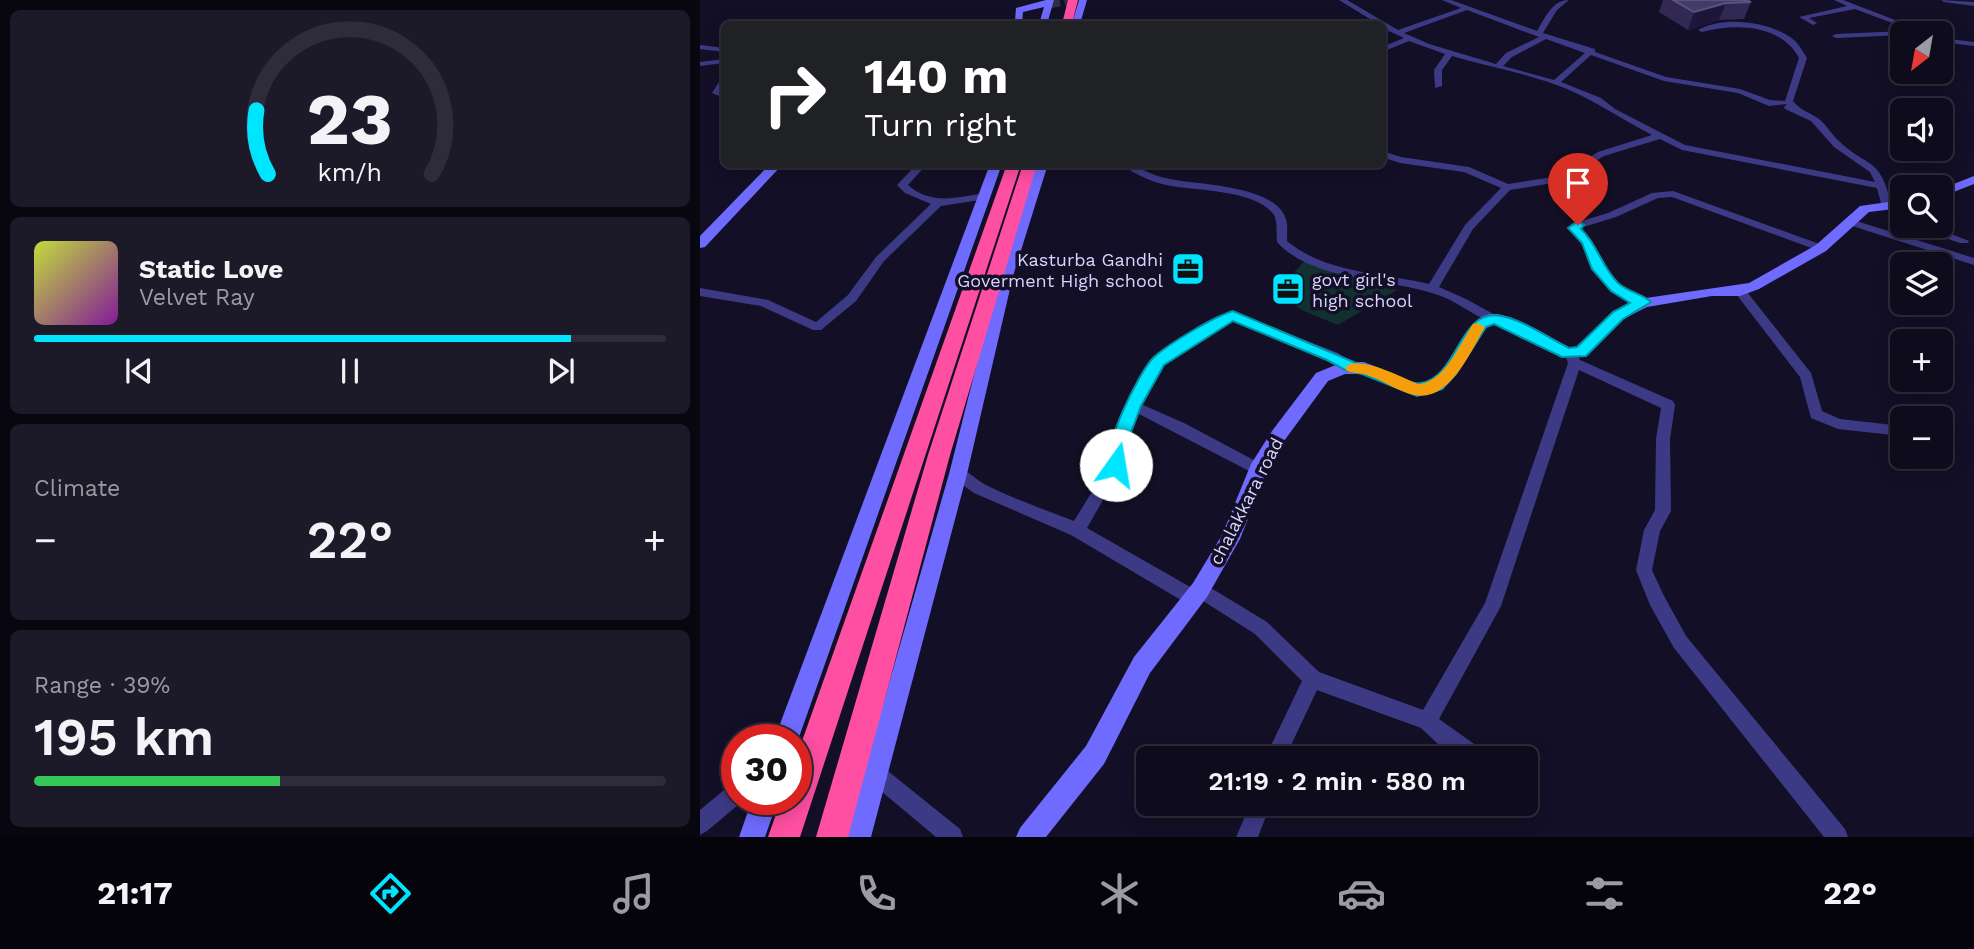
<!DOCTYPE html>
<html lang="en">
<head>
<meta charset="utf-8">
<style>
  :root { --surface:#0e0b1c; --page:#1c1929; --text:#f1f3f6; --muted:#9b9ba3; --line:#2e2b3b; --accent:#00e5ff }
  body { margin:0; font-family:"Work Sans",sans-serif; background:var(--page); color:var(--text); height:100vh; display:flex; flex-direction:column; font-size:26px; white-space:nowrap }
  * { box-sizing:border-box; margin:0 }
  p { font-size:23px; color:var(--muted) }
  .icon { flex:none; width:38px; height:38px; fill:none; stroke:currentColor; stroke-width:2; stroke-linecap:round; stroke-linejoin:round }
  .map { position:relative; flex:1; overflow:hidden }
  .panel { display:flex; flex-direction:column; gap:10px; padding:10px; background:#08060f; width:700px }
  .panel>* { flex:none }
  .guide { position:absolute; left:21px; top:21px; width:665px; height:147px; border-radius:10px; box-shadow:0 4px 18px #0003,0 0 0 2px var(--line); background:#202124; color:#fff; overflow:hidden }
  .needle { width:46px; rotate:211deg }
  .controls { position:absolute; left:1190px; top:21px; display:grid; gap:14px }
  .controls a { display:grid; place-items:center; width:63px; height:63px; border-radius:10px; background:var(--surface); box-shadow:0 4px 18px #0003,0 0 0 2px var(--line); font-size:35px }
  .speed { position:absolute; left:21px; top:724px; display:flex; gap:14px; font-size:35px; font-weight:700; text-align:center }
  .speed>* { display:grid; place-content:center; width:91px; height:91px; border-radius:50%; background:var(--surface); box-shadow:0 4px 18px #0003,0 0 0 2px var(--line); line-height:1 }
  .speed .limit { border:10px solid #d22; background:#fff; color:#111 }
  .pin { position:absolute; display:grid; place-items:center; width:60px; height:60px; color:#fff; margin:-72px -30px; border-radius:50% 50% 50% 0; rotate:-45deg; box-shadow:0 0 7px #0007 }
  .pin .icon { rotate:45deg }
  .me { position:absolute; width:77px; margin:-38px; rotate:13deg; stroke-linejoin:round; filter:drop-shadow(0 0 5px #0008) }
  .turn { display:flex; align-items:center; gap:24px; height:147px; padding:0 28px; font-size:32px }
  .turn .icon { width:91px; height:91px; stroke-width:2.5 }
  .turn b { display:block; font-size:49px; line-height:60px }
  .big { font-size:52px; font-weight:600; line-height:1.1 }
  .panel .card { flex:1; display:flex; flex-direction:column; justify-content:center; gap:10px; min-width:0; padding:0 24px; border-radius:10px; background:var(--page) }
  .panel .dial { align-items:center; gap:0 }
  .dial svg { height:182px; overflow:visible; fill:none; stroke:var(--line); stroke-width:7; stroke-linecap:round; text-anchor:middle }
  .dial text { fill:var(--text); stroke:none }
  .song { display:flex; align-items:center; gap:21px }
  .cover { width:84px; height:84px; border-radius:10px; background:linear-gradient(135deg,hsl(70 70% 55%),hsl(290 70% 35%)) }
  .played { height:7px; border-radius:4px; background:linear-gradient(90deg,var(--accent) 85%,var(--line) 85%) }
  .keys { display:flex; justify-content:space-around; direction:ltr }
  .heat { display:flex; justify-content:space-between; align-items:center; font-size:38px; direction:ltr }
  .charge { height:10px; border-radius:5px; background:linear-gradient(90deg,#34c759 39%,var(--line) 0) }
  .trip { position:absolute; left:436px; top:746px; width:402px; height:70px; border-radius:10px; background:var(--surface); box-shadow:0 4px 18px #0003,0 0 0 2px var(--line); font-weight:600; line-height:70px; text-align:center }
  .tabs { display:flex; height:112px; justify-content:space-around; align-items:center; background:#06040b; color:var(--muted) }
  .tabs .icon { width:49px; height:49px }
  .tabs .on { color:var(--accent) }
  .tabs b { font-size:32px; color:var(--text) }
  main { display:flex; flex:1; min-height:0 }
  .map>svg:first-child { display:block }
</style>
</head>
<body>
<main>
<section class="panel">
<div class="card dial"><svg viewBox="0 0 100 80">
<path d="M14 69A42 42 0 1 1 86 69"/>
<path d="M14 69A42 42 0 0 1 9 41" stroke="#00e5ff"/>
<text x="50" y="56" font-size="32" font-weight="700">23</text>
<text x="50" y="72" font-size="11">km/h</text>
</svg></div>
<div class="card">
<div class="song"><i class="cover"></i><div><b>Static Love</b><p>Velvet Ray</p></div></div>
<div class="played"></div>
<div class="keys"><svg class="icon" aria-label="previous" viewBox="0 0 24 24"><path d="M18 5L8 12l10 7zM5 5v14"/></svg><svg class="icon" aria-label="pause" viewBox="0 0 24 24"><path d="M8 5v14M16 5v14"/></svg><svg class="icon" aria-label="next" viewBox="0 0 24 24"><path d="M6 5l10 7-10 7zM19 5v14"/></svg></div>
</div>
<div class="card"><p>Climate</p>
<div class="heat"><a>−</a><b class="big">22°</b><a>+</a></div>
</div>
<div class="card"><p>Range · 39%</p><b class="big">195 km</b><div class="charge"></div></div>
</section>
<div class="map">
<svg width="1274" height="837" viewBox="0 0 1274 837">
  <rect width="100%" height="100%" fill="#130f26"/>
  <path fill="#12302f" d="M606 259 697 290 638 325 604 311 578 296 581 287Z"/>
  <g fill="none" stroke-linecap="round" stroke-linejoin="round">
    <path stroke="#312d47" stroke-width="10" stroke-dasharray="10 4.5" stroke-linecap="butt" d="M350 3 369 0"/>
    <path fill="#3d3a85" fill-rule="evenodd" d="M639 0H647L698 30 761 8 742 0H751L837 31C845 18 852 0 869 0L857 10 843 33 895 49V52L966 77 1040 89 1070 100 1085 101 1099 58C1081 24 1035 23 1002 32L998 30C1023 16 1066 21 1090 37 1098 42 1102 50 1107 58L1093 101C1100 110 1107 111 1116 117 1125 122 1131 134 1139 141 1167 168 1180 156 1191 203H1197L1202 208V216L1189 207H1182L1177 188 982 150 960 139 904 156 865 181 810 190 773 229 739 287 766 299 797 316 799 319 797 322 793 323C773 316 756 300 735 294 687 278 612 281 577 242 576 234 578 223 574 215 556 189 495 191 466 185 453 182 442 177 431 171L430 164H440L439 168C449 173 459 177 470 179 499 185 575 185 586 219 588 226 587 234 587 241 625 273 682 273 729 284L765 225 801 188 764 172 700 163 682 157V151L701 157 769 167 808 184 859 176 898 152 952 135C923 120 897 102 867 89 831 74 789 67 752 56L742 70V86L735 88 734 70 745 54 709 41 682 52V47L704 38 682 28V24H678ZM767 10 839 37 806 53 796 64 729 44 704 33ZM846 39 885 53 854 80 803 66 812 57ZM891 55 964 81 1038 93 1069 106 1087 104 1084 107 1085 109 1111 121 1134 147 1170 172 1175 182 985 145 915 109 901 98 861 82Z
      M1134 0H1143L1229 33H1219L1155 9 1109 18 1117 23 1113 25 1099 17 1147 6Z
      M1241 0 1274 2V6L1244 2Z
      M1205 31V33L1202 35 1136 38 1132 36 1136 34Z
      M1241 38 1274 42V46L1241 42Z
      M0 45 24 48V52L0 49Z
      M24 59V63L0 66V62Z
      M21 79H24V86L21 92 24 93V98L12 93Z
      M217 164H227L208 185C232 206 257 197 286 193L291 196 286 199 241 206 184 261 156 301 121 330H113L61 306 0 296V288L68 300 116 322 148 295 176 257 231 204 205 193 197 185Z
      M973 191 1125 246 1127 248 1125 250H1117L972 197 958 198 916 217 880 228 893 242 901 265 920 285 937 297 948 299 950 302 944 306 929 303 912 291 892 268 883 243 869 228 871 224 908 213 952 193Z
      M1150 219 1274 258V265L1146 224 1145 222Z
      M1216 226H1231L1269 241 1268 243H1260L1217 228Z
      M1040 287 1044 288 1111 373 1122 411 1140 419 1202 426V436L1138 429 1111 418 1100 377 1036 294 1034 291Z
      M533 312 638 353 660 368 653 373 628 359 533 321 524 324 463 365 441 404 486 424 563 465 565 469 563 473H553L437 413 426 443 423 465 387 528 492 588 494 585 500 582 506 585 567 622 619 672 723 710 785 603 868 363 865 355 866 352H876L880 360 973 401 975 405 970 439 971 511 960 531 952 570 963 594 986 636 1145 829 1148 837H1124L974 648 950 605 936 570 944 530 955 510 956 439 961 408 879 370 801 606 739 719 784 751 787 758H759L738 744 721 728 617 690 585 758H565L602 681 555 634 500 599 498 603 492 605 486 603 371 535 274 493 253 478 251 474 253 470C265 465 275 480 286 485 314 499 345 510 374 521L409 464 412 443 426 406 453 359 516 318Z
      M1241 432 1246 433 1249 438 1247 442 1241 443Z
      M176 764 183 767 260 829 263 837H236L169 781 166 774 169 767Z
      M37 782V800H44L7 831 0 835V810L30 785Z
      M551 803H571L558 837H536Z"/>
    <path fill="#6f6bff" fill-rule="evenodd" d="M346 0H354L347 24H339L344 7 323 12 322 24H311L315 21 316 8Z
      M379 0H387L380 24H372Z
      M70 164H83L5 247 0 248V236Z
      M290 164H302L98 740 96 745V740H74Z
      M336 164H348L313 276 267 474 171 837H145L249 474 299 276Z
      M1274 176V184L1241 197V189Z
      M1202 200V208L1169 212 1126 251 1059 289 1040 296H1012L947 307 923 319 887 356 861 357 794 324 786 328 757 374 743 389 733 393 717 396 662 374H645L628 381 584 441 567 471 540 539 507 597 450 673 404 764 346 837H316L320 828 386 746 434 657 493 583 522 535 551 464 572 431 616 373 643 362H664L718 384C755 380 759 313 795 314 816 315 849 337 869 347H877L913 311 939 299 1049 283 1116 245 1160 206Z
      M52 800H78L65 837H39Z"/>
    <path fill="#ff4fa3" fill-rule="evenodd" d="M368 0H378L372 24H362Z
      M307 164H321L100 837H68L81 800H96V758Z
      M323 164H337L250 455 148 837H116L228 455Z"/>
  </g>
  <path fill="#312854" d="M963 0H1046L1051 2 1044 19 1019 20 988 30 959 12Z"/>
  <path fill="#1d163a" d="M1026 3 1019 20 988 30 994 12Z"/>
  <path fill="#433a66" stroke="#5a527e" stroke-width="2" d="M973 0H1046L1051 2 1026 3 994 12Z"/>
  <path fill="#00e5ff" stroke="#0095a6" stroke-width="2" d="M878 221 884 225 881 229C898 245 901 266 918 283 928 292 943 294 951 302L923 319 886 356 862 357 794 324 786 327 756 374 742 389 717 396 662 374 647 371 627 360 533 321 464 365 441 406 427 443 422 470H410C400 451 439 371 454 357 470 343 513 317 533 311L656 363C676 364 705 386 721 383 759 377 759 307 801 316 824 320 848 338 869 348L877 347 913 312 930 303 911 291 892 269 882 243 868 228Z"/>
  <path fill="#f59e0b" d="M778 323 785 327C771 351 749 403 714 395 697 391 681 379 664 374 658 373 653 373 647 371L645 368C657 353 702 378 718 384 744 383 760 344 773 324Z"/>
  <defs>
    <symbol id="office-square" viewBox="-11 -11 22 22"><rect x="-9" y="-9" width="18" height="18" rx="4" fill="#00e5ff" stroke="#130f26"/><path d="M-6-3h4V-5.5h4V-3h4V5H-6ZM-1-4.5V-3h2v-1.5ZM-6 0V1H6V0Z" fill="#111"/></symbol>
  </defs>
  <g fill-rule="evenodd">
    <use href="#office-square" x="469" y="250" width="38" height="38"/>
    <use href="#office-square" x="569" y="270" width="38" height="38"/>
  </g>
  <g text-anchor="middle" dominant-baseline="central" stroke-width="7" stroke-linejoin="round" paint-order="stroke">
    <g font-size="18" fill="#d9d4ff" stroke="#130f26" text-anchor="end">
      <text x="463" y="259">Kasturba Gandhi<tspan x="463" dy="21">Goverment High school</tspan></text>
      <text x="612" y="279" text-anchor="start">govt girl's<tspan x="612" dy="21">high school</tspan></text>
    </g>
    <g font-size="18" fill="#d9d4ff" stroke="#130f26">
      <text transform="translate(546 501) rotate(-63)">chalakkara road</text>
    </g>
  </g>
</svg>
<div class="controls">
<a><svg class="needle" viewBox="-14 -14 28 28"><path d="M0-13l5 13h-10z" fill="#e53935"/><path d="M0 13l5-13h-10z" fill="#9b9ba3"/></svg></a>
<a><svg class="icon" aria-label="sound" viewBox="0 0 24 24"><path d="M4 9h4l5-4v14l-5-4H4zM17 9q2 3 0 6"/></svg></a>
<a><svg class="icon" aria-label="search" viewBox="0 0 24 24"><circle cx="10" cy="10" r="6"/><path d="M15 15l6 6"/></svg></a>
<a><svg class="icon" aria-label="layers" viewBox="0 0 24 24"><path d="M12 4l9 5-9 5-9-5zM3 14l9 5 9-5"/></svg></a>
<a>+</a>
<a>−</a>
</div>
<div class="speed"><div class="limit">30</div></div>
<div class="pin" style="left:878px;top:225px;background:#d93025"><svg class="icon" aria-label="arrive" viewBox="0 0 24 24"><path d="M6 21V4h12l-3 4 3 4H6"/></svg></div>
<svg class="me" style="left:416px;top:465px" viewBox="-20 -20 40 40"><circle r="19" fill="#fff"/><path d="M0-13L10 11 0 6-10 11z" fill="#00e5ff"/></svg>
<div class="trip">21:19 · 2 min · 580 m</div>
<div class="guide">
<div class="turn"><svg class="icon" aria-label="right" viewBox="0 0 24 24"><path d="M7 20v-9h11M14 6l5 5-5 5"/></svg><div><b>140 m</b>Turn right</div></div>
</div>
</div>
</main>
<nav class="tabs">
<b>21:17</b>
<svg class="icon on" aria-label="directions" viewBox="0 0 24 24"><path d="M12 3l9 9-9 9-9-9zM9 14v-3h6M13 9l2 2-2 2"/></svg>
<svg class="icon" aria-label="music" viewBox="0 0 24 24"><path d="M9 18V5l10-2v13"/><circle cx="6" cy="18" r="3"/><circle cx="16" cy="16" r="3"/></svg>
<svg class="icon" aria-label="phone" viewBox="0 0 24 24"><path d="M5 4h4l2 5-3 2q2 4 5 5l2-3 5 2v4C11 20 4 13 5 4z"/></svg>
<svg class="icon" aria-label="climate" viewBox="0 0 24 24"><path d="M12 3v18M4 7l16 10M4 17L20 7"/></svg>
<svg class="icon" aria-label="car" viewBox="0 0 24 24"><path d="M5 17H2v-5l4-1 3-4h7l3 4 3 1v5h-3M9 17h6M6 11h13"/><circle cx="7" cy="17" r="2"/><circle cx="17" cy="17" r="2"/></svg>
<svg class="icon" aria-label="filters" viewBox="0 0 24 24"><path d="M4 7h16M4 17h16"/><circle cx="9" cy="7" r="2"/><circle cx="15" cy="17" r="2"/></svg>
<b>22°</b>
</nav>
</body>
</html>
